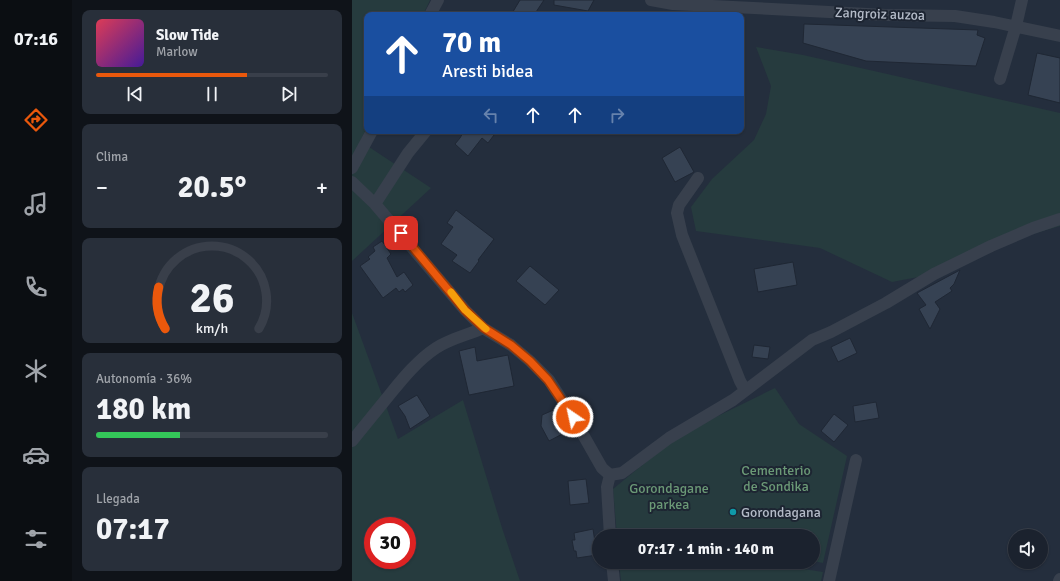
<!DOCTYPE html>
<html lang="es">
<head>
<meta charset="utf-8">
<style>
  :root { --surface:#1b222e; --page:#282f3a; --text:#f1f3f6; --muted:#a0a4aa; --line:#393f4a; --accent:#ea580c }
  body { margin:0; font-family:Signika,sans-serif; background:var(--page); color:var(--text); height:100vh; display:flex; flex-direction:column; font-size:15px; white-space:nowrap }
  * { box-sizing:border-box; margin:0 }
  p { font-size:13px; color:var(--muted) }
  .icon { flex:none; width:22px; height:22px; fill:none; stroke:currentColor; stroke-width:2; stroke-linecap:round; stroke-linejoin:round }
  .map { position:relative; flex:1; overflow:hidden }
  .side { display:flex; flex-direction:column; gap:10px; padding:10px; background:#0f1319; width:280px }
  .side>* { flex:none }
  .banner { position:absolute; left:12px; top:12px; width:380px; height:122px; border-radius:8px; box-shadow:0 1px 3px #0004,0 0 0 1px var(--line); background:#1a4fa0; color:#fff; overflow:hidden }
  .fabs { position:absolute; left:656px; top:529px; display:grid; gap:8px }
  .fabs a { display:grid; place-items:center; width:40px; height:40px; border-radius:50%; background:var(--surface); box-shadow:0 1px 3px #0004,0 0 0 1px var(--line); font-size:20px }
  .speed { position:absolute; left:12px; top:517px; display:flex; gap:8px; font-size:20px; font-weight:700; text-align:center }
  .speed>* { display:grid; place-content:center; width:52px; height:52px; border-radius:50%; background:var(--surface); box-shadow:0 1px 3px #0004,0 0 0 1px var(--line); line-height:1 }
  .speed .limit { border:6px solid #d22; background:#fff; color:#111 }
  .pin { position:absolute; display:grid; place-items:center; width:34px; height:34px; color:#fff; margin:-17px; border-radius:8px; box-shadow:0 2px 6px #0006 }
  .me { position:absolute; width:44px; margin:-22px; rotate:326deg; stroke-linejoin:round; filter:drop-shadow(0 0 3px #0008) }
  .turn { display:flex; align-items:center; gap:14px; height:84px; padding:0 12px; font-size:18px }
  .turn .icon { width:52px; height:52px; stroke-width:2.5 }
  .turn b { display:block; font-size:28px; line-height:34px }
  .lanes { display:flex; align-items:center; height:38px; padding:0 12px; background:#0003; justify-content:center; gap:20px; direction:ltr }
  .lanes .off { opacity:.35 }
  .big { font-size:30px; font-weight:700; line-height:1.1 }
  .side .tile { flex:1; display:flex; flex-direction:column; justify-content:center; gap:6px; min-width:0; padding:0 14px; border-radius:8px; background:var(--page) }
  .side .dial { align-items:center; gap:0 }
  .dial svg { height:104px; overflow:visible; fill:none; stroke:var(--line); stroke-width:7; stroke-linecap:round; text-anchor:middle }
  .dial text { fill:var(--text); stroke:none }
  .song { display:flex; align-items:center; gap:12px }
  .cover { width:48px; height:48px; border-radius:6px; background:linear-gradient(135deg,hsl(350 70% 55%),hsl(260 70% 35%)) }
  .played { height:4px; border-radius:2px; background:linear-gradient(90deg,var(--accent) 65%,var(--line) 65%) }
  .keys { display:flex; justify-content:space-around; direction:ltr }
  .heat { display:flex; justify-content:space-between; align-items:center; font-size:22px; direction:ltr }
  .charge { height:6px; border-radius:3px; background:linear-gradient(90deg,#34c759 36%,var(--line) 0) }
  .trip { position:absolute; left:240px; top:529px; width:228px; height:40px; border-radius:20px; background:var(--surface); box-shadow:0 1px 3px #0004,0 0 0 1px var(--line); font-weight:700; line-height:40px; text-align:center }
  main { display:flex; flex:1; min-height:0 }
  .dock { display:flex; flex-direction:column; width:72px; justify-content:space-around; align-items:center; background:#0b0e12; color:var(--muted) }
  .dock .icon { width:28px; height:28px }
  .dock .current { color:var(--accent) }
  .dock b { font-size:18px; color:var(--text) }
  .map>svg:first-child { display:block }
</style>
</head>
<body>
<main>
<nav class="dock">
<b>07:16</b>
<svg class="icon current" aria-label="directions" viewBox="0 0 24 24"><path d="M12 3l9 9-9 9-9-9zM9 14v-3h6M13 9l2 2-2 2"/></svg>
<svg class="icon" aria-label="music" viewBox="0 0 24 24"><path d="M9 18V5l10-2v13"/><circle cx="6" cy="18" r="3"/><circle cx="16" cy="16" r="3"/></svg>
<svg class="icon" aria-label="phone" viewBox="0 0 24 24"><path d="M5 4h4l2 5-3 2q2 4 5 5l2-3 5 2v4C11 20 4 13 5 4z"/></svg>
<svg class="icon" aria-label="climate" viewBox="0 0 24 24"><path d="M12 3v18M4 7l16 10M4 17L20 7"/></svg>
<svg class="icon" aria-label="car" viewBox="0 0 24 24"><path d="M5 17H2v-5l4-1 3-4h7l3 4 3 1v5h-3M9 17h6M6 11h13"/><circle cx="7" cy="17" r="2"/><circle cx="17" cy="17" r="2"/></svg>
<svg class="icon" aria-label="filters" viewBox="0 0 24 24"><path d="M4 7h16M4 17h16"/><circle cx="9" cy="7" r="2"/><circle cx="15" cy="17" r="2"/></svg>
</nav>
<section class="side">
<div class="tile">
<div class="song"><i class="cover"></i><div><b>Slow Tide</b><p>Marlow</p></div></div>
<div class="played"></div>
<div class="keys"><svg class="icon" aria-label="previous" viewBox="0 0 24 24"><path d="M18 5L8 12l10 7zM5 5v14"/></svg><svg class="icon" aria-label="pause" viewBox="0 0 24 24"><path d="M8 5v14M16 5v14"/></svg><svg class="icon" aria-label="next" viewBox="0 0 24 24"><path d="M6 5l10 7-10 7zM19 5v14"/></svg></div>
</div>
<div class="tile"><p>Clima</p>
<div class="heat"><a>−</a><b class="big">20.5°</b><a>+</a></div>
</div>
<div class="tile dial"><svg viewBox="0 0 100 80">
<path d="M14 69A42 42 0 1 1 86 69"/>
<path d="M14 69A42 42 0 0 1 9 37" stroke="#ea580c"/>
<text x="50" y="56" font-size="32" font-weight="700">26</text>
<text x="50" y="72" font-size="11">km/h</text>
</svg></div>
<div class="tile"><p>Autonomía · 36%</p><b class="big">180 km</b><div class="charge"></div></div>
<div class="tile"><p>Llegada</p><b class="big">07:17</b></div>
</section>
<div class="map">
<svg width="708" height="581" viewBox="0 0 708 581">
  <rect width="100%" height="100%" fill="#242e3d"/>
  <path fill="#263b3e" fill-rule="evenodd" d="M0 0H78L71 15H15V128L8 141 79 188 0 261Z
    M404 47 451 55 708 113V226L639 246 582 274 540 282 468 248 344 231 339 207 360 179 402 140 414 114 419 86Z
    M0 313 46 439 111 400 150 528 168 581H0ZM21 526H55V560H21Z
    M423 388 447 424 495 456 471 563 461 561V536H265L261 489 327 435Z
    M267 562H407L471 572 469 581H269Z"/>
  <path fill="#364253" stroke="#1f2734" d="M168 0H192L182 15H159Z
    M202 0H242L236 11 202 5Z
    M452 24 626 30 625 35 633 38 624 66 514 61 451 43Z
    M685 53 708 58V103L676 95Z
    M112 131H115L120 134 122 132 121 131H145L136 143 130 138 116 156 103 144 108 138Z
    M328 147 342 172 323 182 310 158Z
    M104 210 142 239 126 260 127 261 118 273 100 261 105 255 89 244 101 227 95 223Z
    M30 241 39 254 35 258 45 277 52 272 61 285 53 292 51 289 47 292 44 288 31 298 8 266 18 259 16 257 23 251 21 247Z
    M441 262 445 285 406 292 402 269Z
    M178 266 207 290 193 305 164 281Z
    M608 270 602 284 598 288 600 291 583 302 588 309 578 329 567 309 574 305 565 293Z
    M498 338 505 353 486 362 479 347Z
    M402 345 418 347 416 359 400 357Z
    M123 347 125 361 156 355 162 386 117 395 107 351Z
    M65 395 78 416 58 429 53 416 46 406Z
    M524 402 527 418 503 422 501 406Z
    M206 408 218 430 197 441 189 426 190 415Z
    M482 414 496 425 482 442 469 431Z
    M234 479 237 503 218 505 216 481Z
    M241 529 245 555 225 558 224 551H222L220 540H223L222 533Z"/>
  <g fill="none" stroke-linecap="round" stroke-linejoin="round">
    <path stroke="#38404d" stroke-width="12" d="M299 0 321 4 420 9 534 15 603 16 642 22 708 36
      M78 15 86 0
      M648 79 664 26 670 0
      M0 168 20 131
      M346 178 327 205 325 213 330 235 388 381 393 390
      M0 182 23 204 113 310 131 328 159 345 178 361 197 380 221 417 250 468 258 475
      M23 204 56 153 74 131
      M0 441C13 425 26 409 39 393 52 377 66 360 84 348 99 338 116 335 131 328
      M258 475 270 473 317 438 381 400 460 340 479 332 534 303 582 274 639 246 681 228 708 219
      M258 475 255 487 258 536
      M260 562 262 581
      M477 581 504 460
      M707 581 708 579"/>
  </g>
  <g fill="none" stroke-linecap="round" stroke-linejoin="round">
    <defs>
      <path id="route" d="M49 233 113 310 132 328 159 345 178 361 196 380 221 417"/>
    </defs>
    <use href="#route" stroke="#983908" stroke-width="10"/>
    <use href="#route" stroke="#ea580c" stroke-width="7"/>
    <path stroke="#f59e0b" stroke-width="7" d="M99 292 113 310 134 329"/>
  </g>
  <circle fill="#0f9aa8" stroke="#1d2532" stroke-width="1.5" cx="381" cy="512" r="4"/>
  <g text-anchor="middle" dominant-baseline="central" stroke-width="4" stroke-linejoin="round" paint-order="stroke">
    <g font-size="14" fill="#b4bbc8" stroke="#1d2532">
      <text transform="translate(528 14) rotate(2)">Zangroiz auzoa</text>
    </g>
    <g font-size="14" fill="#6b9976" stroke="#1d2532">
      <text x="424" y="470">Cementerio<tspan x="424" dy="16">de Sondika</tspan></text>
      <text x="317" y="488">Gorondagane<tspan x="317" dy="16">parkea</tspan></text>
    </g>
    <g font-size="14" fill="#b4bbc8" stroke="#1d2532" text-anchor="start">
      <text x="389" y="512">Gorondagana</text>
    </g>
  </g>
</svg>
<div class="fabs">
<a><svg class="icon" aria-label="sound" viewBox="0 0 24 24"><path d="M4 9h4l5-4v14l-5-4H4zM17 9q2 3 0 6"/></svg></a>
</div>
<div class="speed"><div class="limit">30</div></div>
<div class="pin" style="left:49px;top:233px;background:#d93025"><svg class="icon" aria-label="arrive" viewBox="0 0 24 24"><path d="M6 21V4h12l-3 4 3 4H6"/></svg></div>
<svg class="me" style="left:221px;top:417px" viewBox="-20 -20 40 40"><circle r="17" fill="#ea580c" stroke="#fff" stroke-width="3"/><path d="M0-11L8 9 0 5-8 9z" fill="#fff"/></svg>
<div class="trip">07:17 · 1 min · 140 m</div>
<div class="banner">
<div class="turn"><svg class="icon" aria-label="ahead" viewBox="0 0 24 24"><path d="M12 20V5M6 11l6-6 6 6"/></svg><div><b>70 m</b>Aresti bidea</div></div>
<div class="lanes"><svg class="icon off" aria-label="left" viewBox="0 0 24 24"><path d="M17 20v-9H6M10 6l-5 5 5 5"/></svg><svg class="icon" aria-label="ahead" viewBox="0 0 24 24"><path d="M12 20V5M6 11l6-6 6 6"/></svg><svg class="icon" aria-label="ahead" viewBox="0 0 24 24"><path d="M12 20V5M6 11l6-6 6 6"/></svg><svg class="icon off" aria-label="right" viewBox="0 0 24 24"><path d="M7 20v-9h11M14 6l5 5-5 5"/></svg></div>
</div>
</div>
</main>
</body>
</html>
